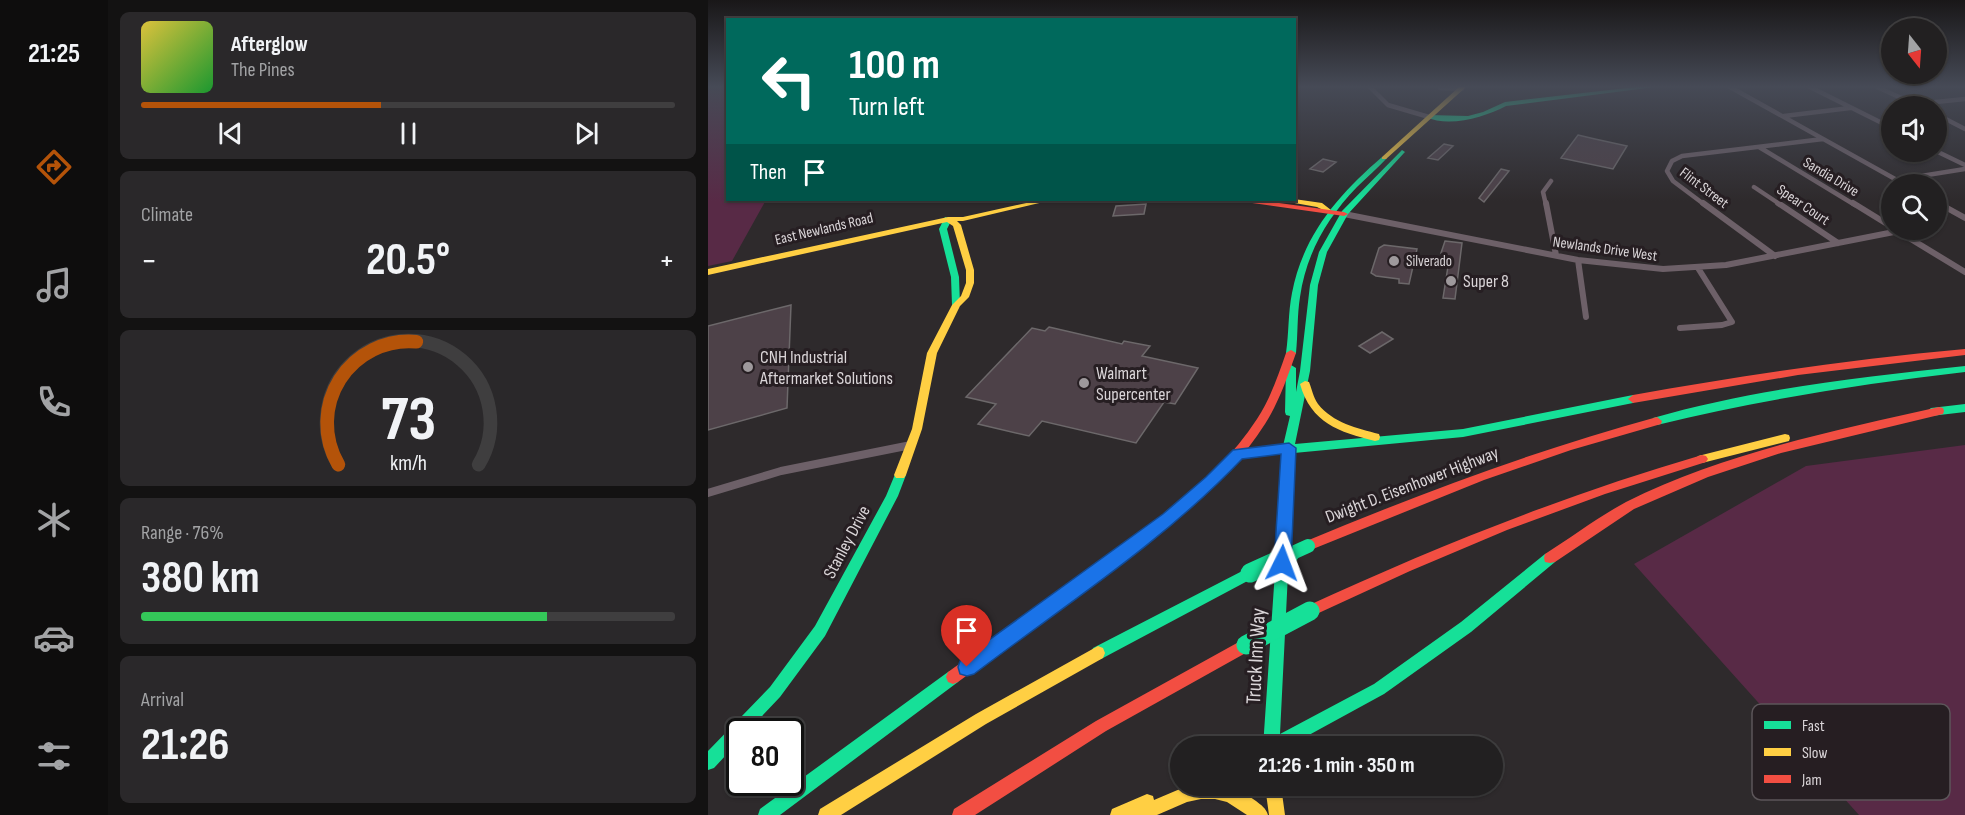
<!DOCTYPE html>
<html lang="en">
<head>
<meta charset="utf-8">
<style>
  :root { --surface:#222021; --page:#2a282a; --text:#f1f3f6; --muted:#a2a3a5; --line:#3f3e3f; --accent:#b45309 }
  body { margin:0; font-family:"Sofia Sans Condensed",sans-serif; background:var(--page); color:var(--text); height:100vh; display:flex; flex-direction:column; font-size:22px; white-space:nowrap }
  * { box-sizing:border-box; margin:0 }
  p { font-size:20px; color:var(--muted) }
  .icon { flex:none; width:33px; height:33px; fill:none; stroke:currentColor; stroke-width:2; stroke-linecap:round; stroke-linejoin:round }
  .map { position:relative; flex:1; overflow:hidden }
  .sheet { display:flex; flex-direction:column; gap:12px; padding:12px; background:#131212; width:600px }
  .sheet>* { flex:none }
  .top-card { position:absolute; left:18px; top:18px; width:570px; height:183px; border-radius:0px; box-shadow:0 2px 4px #0004,0 0 0 2px var(--line); background:#00695c; color:#fff; overflow:hidden }
  .needle { width:39px; rotate:163deg }
  .fabs { position:absolute; left:1173px; top:18px; display:grid; gap:12px }
  .fabs a { display:grid; place-items:center; width:66px; height:66px; border-radius:50%; background:var(--surface); box-shadow:0 2px 4px #0004,0 0 0 2px var(--line); font-size:30px }
  .speed { position:absolute; left:18px; top:718px; display:flex; gap:12px; font-size:30px; font-weight:700; text-align:center }
  .speed>* { display:grid; place-content:center; width:78px; height:78px; border-radius:50%; background:var(--surface); box-shadow:0 2px 4px #0004,0 0 0 2px var(--line); line-height:1 }
  .speed .limit { border:3px solid #111; border-radius:9px; background:#fff; color:#111 }
  .pin { position:absolute; display:grid; place-items:center; width:51px; height:51px; color:#fff; margin:-62px -26px; border-radius:50% 50% 50% 0; rotate:-45deg; box-shadow:0 0 6px #0007 }
  .pin .icon { rotate:45deg }
  .me { position:absolute; width:66px; margin:-33px; rotate:3deg; stroke-linejoin:round; filter:drop-shadow(0 0 4px #0008) }
  .turn { display:flex; align-items:center; gap:21px; height:126px; padding:0 24px; font-size:27px }
  .turn .icon { width:78px; height:78px; stroke-width:2.5 }
  .turn b { display:block; font-size:42px; line-height:51px }
  .then { display:flex; align-items:center; height:57px; padding:0 24px; background:#0003; gap:12px; font-size:22px }
  .big { font-size:45px; font-weight:700; line-height:1.1 }
  .sheet .card { flex:1; display:flex; flex-direction:column; justify-content:center; gap:9px; min-width:0; padding:0 21px; border-radius:9px; background:var(--page) }
  .sheet .dial { align-items:center; gap:0 }
  .dial svg { height:156px; overflow:visible; fill:none; stroke:var(--line); stroke-width:7; stroke-linecap:round; text-anchor:middle }
  .dial text { fill:var(--text); stroke:none }
  .song { display:flex; align-items:center; gap:18px }
  .cover { width:72px; height:72px; border-radius:9px; background:linear-gradient(135deg,hsl(50 70% 55%),hsl(130 70% 35%)) }
  .played { height:6px; border-radius:3px; background:linear-gradient(90deg,var(--accent) 45%,var(--line) 45%) }
  .keys { display:flex; justify-content:space-around; direction:ltr }
  .heat { display:flex; justify-content:space-between; align-items:center; font-size:33px; direction:ltr }
  .charge { height:9px; border-radius:4px; background:linear-gradient(90deg,#34c759 76%,var(--line) 0) }
  .trip { position:absolute; left:462px; top:736px; width:333px; height:60px; border-radius:30px; background:var(--surface); box-shadow:0 2px 4px #0004,0 0 0 2px var(--line); font-weight:700; line-height:60px; text-align:center }
  main { display:flex; flex:1; min-height:0 }
  .tab-bar { display:flex; flex-direction:column; width:108px; justify-content:space-around; align-items:center; background:#0e0d0d; color:var(--muted) }
  .tab-bar .icon { width:42px; height:42px }
  .tab-bar .on { color:var(--accent) }
  .tab-bar b { font-size:27px; color:var(--text) }
  .map>svg:first-child { display:block }
</style>
</head>
<body>
<main>
<nav class="tab-bar">
<b>21:25</b>
<svg class="icon on" aria-label="directions" viewBox="0 0 24 24"><path d="M12 3l9 9-9 9-9-9zM9 14v-3h6M13 9l2 2-2 2"/></svg>
<svg class="icon" aria-label="music" viewBox="0 0 24 24"><path d="M9 18V5l10-2v13"/><circle cx="6" cy="18" r="3"/><circle cx="16" cy="16" r="3"/></svg>
<svg class="icon" aria-label="phone" viewBox="0 0 24 24"><path d="M5 4h4l2 5-3 2q2 4 5 5l2-3 5 2v4C11 20 4 13 5 4z"/></svg>
<svg class="icon" aria-label="climate" viewBox="0 0 24 24"><path d="M12 3v18M4 7l16 10M4 17L20 7"/></svg>
<svg class="icon" aria-label="car" viewBox="0 0 24 24"><path d="M5 17H2v-5l4-1 3-4h7l3 4 3 1v5h-3M9 17h6M6 11h13"/><circle cx="7" cy="17" r="2"/><circle cx="17" cy="17" r="2"/></svg>
<svg class="icon" aria-label="filters" viewBox="0 0 24 24"><path d="M4 7h16M4 17h16"/><circle cx="9" cy="7" r="2"/><circle cx="15" cy="17" r="2"/></svg>
</nav>
<section class="sheet">
<div class="card">
<div class="song"><i class="cover"></i><div><b>Afterglow</b><p>The Pines</p></div></div>
<div class="played"></div>
<div class="keys"><svg class="icon" aria-label="previous" viewBox="0 0 24 24"><path d="M18 5L8 12l10 7zM5 5v14"/></svg><svg class="icon" aria-label="pause" viewBox="0 0 24 24"><path d="M8 5v14M16 5v14"/></svg><svg class="icon" aria-label="next" viewBox="0 0 24 24"><path d="M6 5l10 7-10 7zM19 5v14"/></svg></div>
</div>
<div class="card"><p>Climate</p>
<div class="heat"><a>−</a><b class="big">20.5°</b><a>+</a></div>
</div>
<div class="card dial"><svg viewBox="0 0 100 80">
<path d="M14 69A42 42 0 1 1 86 69"/>
<path d="M14 69A42 42 0 0 1 54 6" stroke="#b45309"/>
<text x="50" y="56" font-size="32" font-weight="700">73</text>
<text x="50" y="72" font-size="11">km/h</text>
</svg></div>
<div class="card"><p>Range · 76%</p><b class="big">380 km</b><div class="charge"></div></div>
<div class="card"><p>Arrival</p><b class="big">21:26</b></div>
</section>
<div class="map">
<svg width="1257" height="815" viewBox="0 0 1257 815">
  <rect width="100%" height="100%" fill="#2e2a2c"/>
  <path fill="#582a46" d="M0 87H19L20 200H58L24 261 0 266Z
    M1257 445V815H1151L926 564 1098 466Z"/>
  <path fill="#4d4148" stroke="#6c686a" stroke-width="1.5" d="M870 135 887 139 919 146 905 169 853 158Z
    M736 144 745 146 730 160 720 158Z
    M615 159 628 162 615 172 602 169Z
    M793 169 801 171 776 202 771 198Z
    M438 204 436 214 405 216 408 206Z
    M737 241 754 243 747 299 735 298 741 260 735 259 736 253H733Z
    M676 245 709 249 701 284 691 283V279L668 276 663 273 671 248Z
    M83 305 79 408 0 430V326Z
    M341 327 414 344 416 341 442 346 434 356 490 368 467 404 456 402 428 443 334 421 321 436 270 424 288 404 258 397 324 328 337 331Z
    M674 332 685 339 662 353 651 346Z"/>
  <g fill="none" stroke-linecap="round" stroke-linejoin="round">
    <path stroke="#6d6068" stroke-width="4.5" d="M662 87 680 105 721 117
      M1022 87 1196 184
      M1102 87 1184 128
      M1169 87 1211 106
      M732 88 754 89
      M1208 104 1257 99
      M1228 114 1257 129
      M1076 116 1142 108
      M1051 147 1147 205
      M1228 151 1257 165
      M1188 180 1257 169
      M1046 187 1073 205
      M1228 202 1233 205
      M838 205 835 192 843 181
      M997 205 965 181 959 171 964 161 974 156 1115 139"/>
    <path stroke="#6d6068" stroke-width="6" d="M838 203 848 255
      M995 203 1067 256
      M1070 203 1130 243
      M1145 203 1184 227
      M1230 203 1257 218
      M636 214 870 260 955 269 1018 265 1191 231
      M1188 230 1257 272
      M870 260 878 317
      M972 328 1014 325 1024 322 990 268"/>
    <path stroke="#6d6068" stroke-width="8" d="M0 493 73 471 203 445"/>
    <path fill="#16e098" fill-rule="evenodd" d="M927 87H947L798 106C777 117 741 128 718 117L721 115 760 116 775 112 797 102Z
      M694 150 697 152 696 153 640 214 619 252 610 285 602 371 587 444 755 429 925 395 930 399 925 403 755 437 586 453 572 734 666 684 753 622 837 554 842 553 847 554 848 558 847 562 763 632 676 694 579 747H555L575 454 530 458 526 457 524 454 526 451 530 450 575 446 582 416 578 415 577 412 578 368 583 365 588 368V392L592 371 602 285 611 252 634 211Z
      M674 157 679 158C670 168 659 177 649 187 619 218 598 254 592 297 589 316 590 334 588 353L586 355H580L578 353C581 333 580 313 584 293 595 235 631 194 674 157Z
      M237 217 244 219 239 229 251 277 252 305 248 308 244 305 243 277 231 229Z
      M1257 366V372C1153 384 1051 400 949 425L944 421 945 418C1046 389 1153 377 1257 366Z
      M1257 404V412L1223 416 1218 412 1223 408Z
      M192 471 196 472 198 475 190 496 117 636 72 697 39 732H32V740L6 768 0 770V751L62 687 107 626 178 496 188 472Z
      M542 567 547 569 548 573 547 577 395 658 390 660 385 658 383 653 385 648Z
      M245 670 250 672 252 677 250 682 72 815H50L52 809 240 672Z"/>
    <path fill="#ffcf43" fill-rule="evenodd" d="M751 87H758L678 159H674V157Z
      M586 199 614 203 623 210 619 212 609 207 581 202 577 200Z
      M332 200H344L255 221H249L253 225 266 270V283L261 297 252 306 229 353 214 429 198 475 196 478H188L186 475 204 429 219 353 244 305 253 296 258 283V270L245 226 239 222 0 275V269L240 217H255Z
      M597 381 601 382C604 389 605 397 610 404 625 423 649 428 671 434L672 437 671 440 667 441C631 432 603 423 592 384Z
      M1077 434 1081 435 1082 438 1081 441 994 463 990 462 988 459 990 456 994 455Z
      M390 646 395 648 397 653 395 658 278 724 133 815H110L112 809 268 714Z
      M479 786C507 785 525 783 548 801 553 805 558 808 560 815H539L519 802 507 799H493L479 802 449 815H402L404 809 439 794 445 796 446 800Z
      M557 786H573L577 815H561Z"/>
    <path fill="#f24e42" fill-rule="evenodd" d="M534 200H549L636 212 640 214 636 216 537 202Z
      M1257 349V355L1090 375 925 403 920 399 925 395C1035 375 1146 359 1257 349Z
      M583 350 588 353C579 378 571 402 557 424 518 486 455 530 397 573 348 609 299 646 250 682L245 684 240 682 238 677 240 672C289 637 338 601 387 565 445 523 509 481 549 419 562 399 570 376 578 353Z
      M1231 407 1235 408 1236 411 1235 414 1073 453 1000 477 926 509 847 562 842 563 837 562 836 558 837 554C864 537 890 517 918 502 1016 453 1125 431 1231 407Z
      M949 417 954 421 953 424 863 450 776 480 600 551 596 550 594 546 596 542C711 494 828 450 949 417Z
      M994 455 998 456 1000 459 998 462 897 494 799 530 702 571 602 617 597 615 595 611 597 607C727 547 857 495 994 455Z
      M538 638 543 640 545 645 543 650 398 731 267 815H244L246 809 388 721Z"/>
    <path stroke="#16e098" stroke-width="14" d="M578 556 600 546"/>
    <path stroke="#16e098" stroke-width="19" d="M542 573 581 555
      M538 645 602 611"/>
  </g>
  <linearGradient id="sky" x2="0" y2="1"><stop stop-color="#191718"/><stop offset="0.43" stop-color="#464a56"/><stop offset="1" stop-color="#464a56" stop-opacity="0"/></linearGradient>
  <rect width="1257" height="201" fill="url(#sky)"/>
  <path fill="#1a73e8" stroke="#114b97" stroke-width="1.5" d="M581 443 588 448 583 563 580 568 574 570 569 568 566 563 573 454 534 459C455 542 357 605 266 674L259 676 252 674 250 667 252 661 455 514 498 477 525 450Z"/>
  <g fill="#9e999c" stroke="#261e22" stroke-width="2">
    <circle cx="686" cy="261" r="6"/>
    <circle cx="743" cy="281" r="6"/>
    <circle cx="40" cy="367" r="6"/>
    <circle cx="376" cy="383" r="6"/>
  </g>
  <g text-anchor="middle" dominant-baseline="central" stroke-width="6" stroke-linejoin="round" paint-order="stroke">
    <g font-size="15" fill="#dad5d8" stroke="#261e22">
      <text transform="translate(1123 177) rotate(31)">Sandia Drive</text>
      <text transform="translate(996 188) rotate(37)">Flint Street</text>
      <text transform="translate(1095 205) rotate(34)">Spear Court</text>
      <text transform="translate(116 229) rotate(-13)">East Newlands Road</text>
      <text transform="translate(897 249) rotate(8)">Newlands Drive West</text>
    </g>
    <g font-size="15" fill="#dad5d8" stroke="#261e22" text-anchor="start">
      <text x="698" y="261">Silverado</text>
    </g>
    <g font-size="18" fill="#dad5d8" stroke="#261e22" text-anchor="start">
      <text x="755" y="281">Super 8</text>
      <text x="52" y="357">CNH Industrial<tspan x="52" dy="21">Aftermarket Solutions</tspan></text>
      <text x="388" y="373">Walmart<tspan x="388" dy="21">Supercenter</tspan></text>
    </g>
    <g font-size="18" fill="#dad5d8" stroke="#261e22">
      <text transform="translate(704 485) rotate(-21)">Dwight D. Eisenhower Highway</text>
      <text transform="translate(139 542) rotate(-62)">Stanley Drive</text>
    </g>
    <g font-size="21" fill="#dad5d8" stroke="#261e22">
      <text transform="translate(548 656) rotate(-87)">Truck Inn Way</text>
    </g>
  </g>
  <rect x="1044" y="704" width="198" height="96" rx="9" fill="#261e22" stroke="#5c5559" stroke-width="1.5"/>
  <rect x="1056" y="721" width="27" height="8" fill="#16e098"/>
  <rect x="1056" y="748" width="27" height="8" fill="#ffcf43"/>
  <rect x="1056" y="775" width="27" height="8" fill="#f24e42"/>
  <g font-size="16" fill="#dad5d8">
    <text x="1094" y="731">Fast</text>
    <text x="1094" y="758">Slow</text>
    <text x="1094" y="785">Jam</text>
  </g>
</svg>
<div class="fabs">
<a><svg class="needle" viewBox="-14 -14 28 28"><path d="M0-13l5 13h-10z" fill="#e53935"/><path d="M0 13l5-13h-10z" fill="#a2a3a5"/></svg></a>
<a><svg class="icon" aria-label="sound" viewBox="0 0 24 24"><path d="M4 9h4l5-4v14l-5-4H4zM17 9q2 3 0 6"/></svg></a>
<a><svg class="icon" aria-label="search" viewBox="0 0 24 24"><circle cx="10" cy="10" r="6"/><path d="M15 15l6 6"/></svg></a>
</div>
<div class="speed"><div class="limit">80</div></div>
<div class="pin" style="left:259px;top:667px;background:#d93025"><svg class="icon" aria-label="arrive" viewBox="0 0 24 24"><path d="M6 21V4h12l-3 4 3 4H6"/></svg></div>
<svg class="me" style="left:574px;top:563px" viewBox="-20 -20 40 40"><path d="M0-17L14 15 0 8-14 15z" fill="#1a73e8" stroke="#fff" stroke-width="4"/></svg>
<div class="trip">21:26 · 1 min · 350 m</div>
<div class="top-card">
<div class="turn"><svg class="icon" aria-label="left" viewBox="0 0 24 24"><path d="M17 20v-9H6M10 6l-5 5 5 5"/></svg><div><b>100 m</b>Turn left</div></div>
<div class="then">Then<svg class="icon" aria-label="arrive" viewBox="0 0 24 24"><path d="M6 21V4h12l-3 4 3 4H6"/></svg></div>
</div>
</div>
</main>
</body>
</html>
